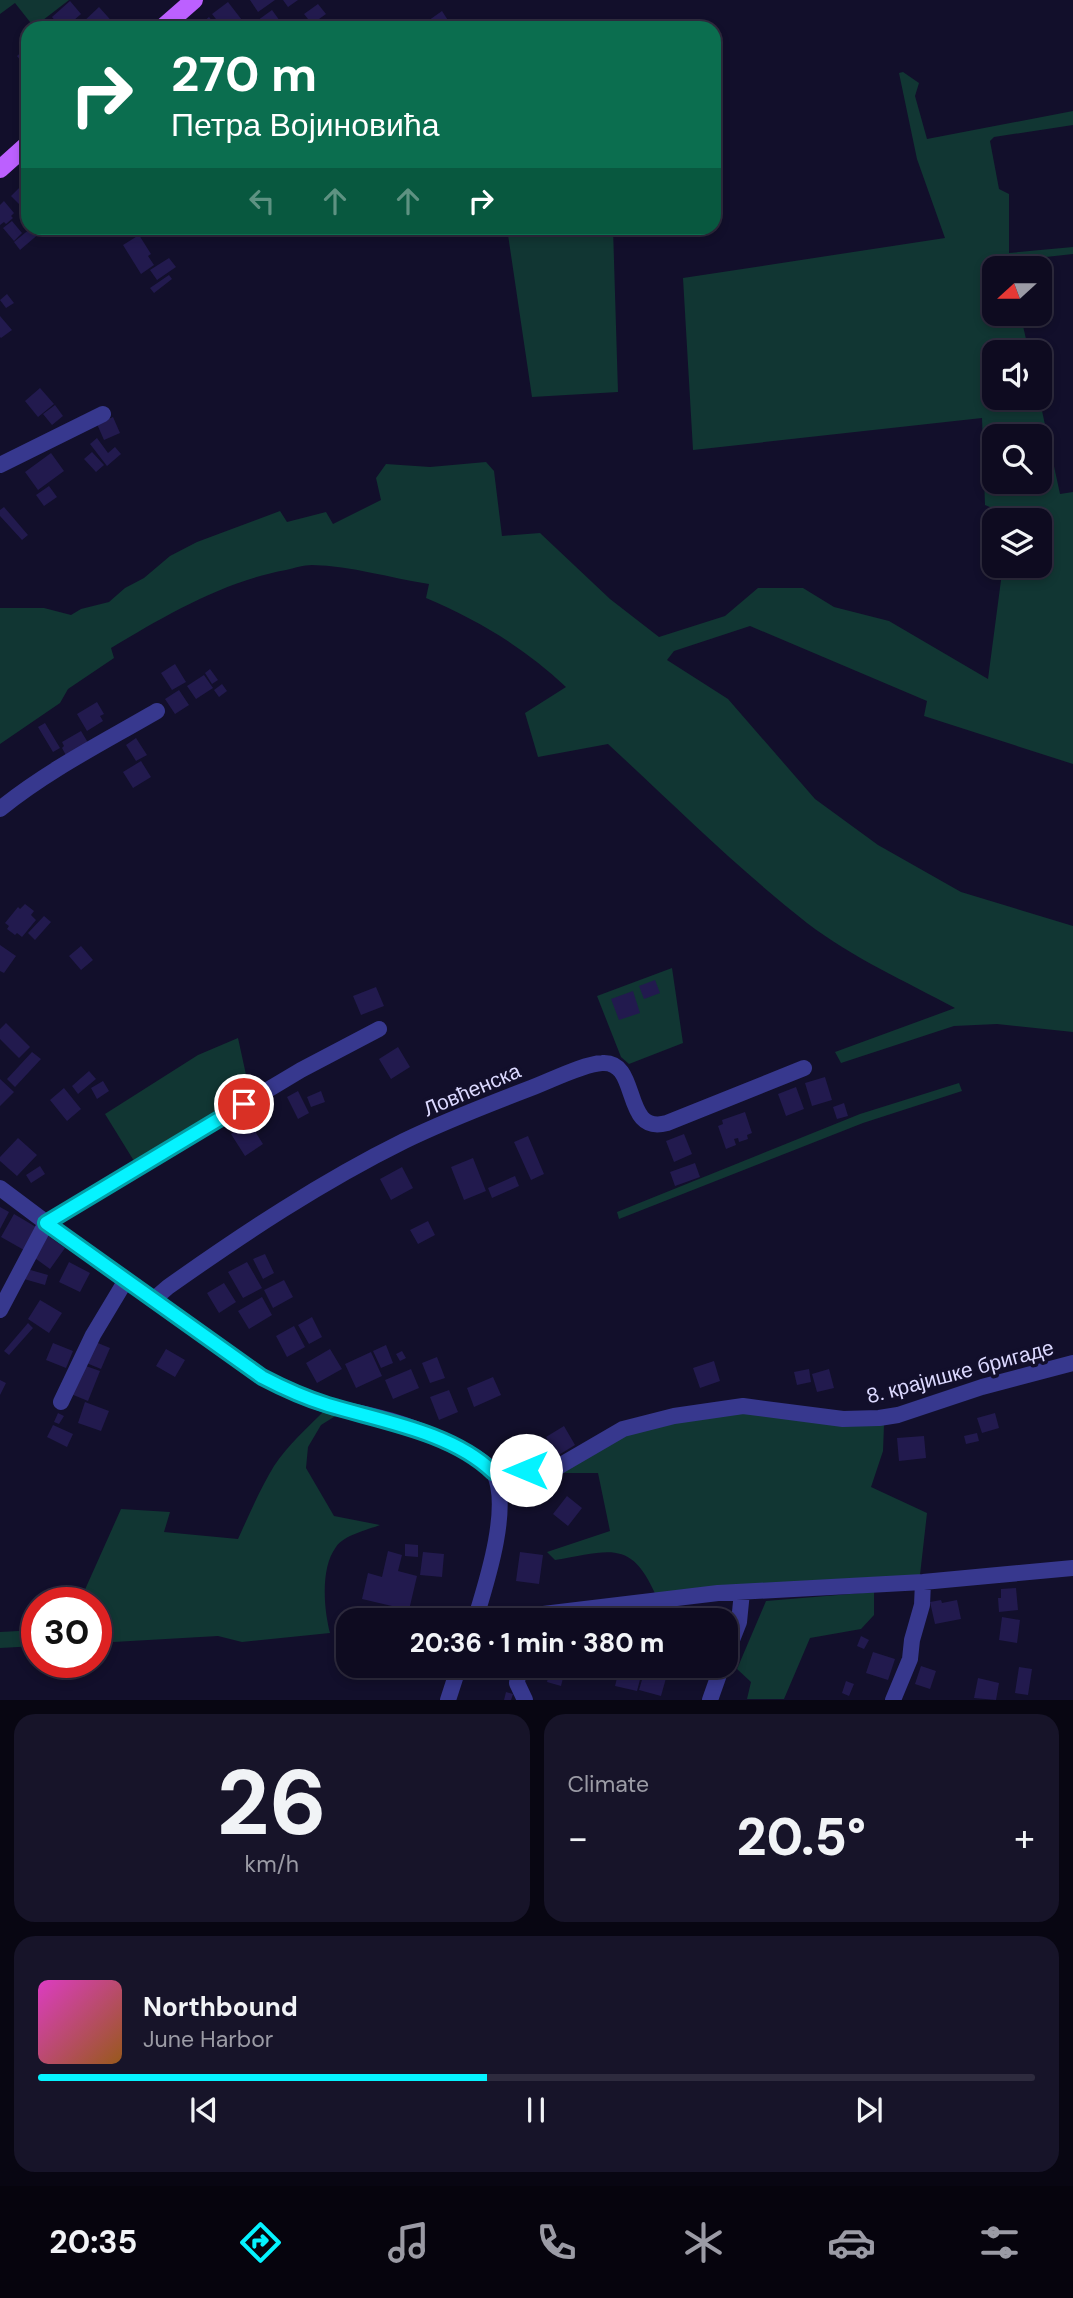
<!DOCTYPE html>
<html lang="en">
<head>
<meta charset="utf-8">
<style>
  :root { --surface:#0e0b20; --page:#171429; --text:#f1f3f6; --muted:#9b9ba5; --line:#2e2b3e; --accent:#05f3ff }
  body { margin:0; font-family:"DM Sans",sans-serif; background:var(--page); color:var(--text); height:100vh; display:flex; flex-direction:column; font-size:26px; white-space:nowrap }
  * { box-sizing:border-box; margin:0 }
  p { font-size:23px; color:var(--muted) }
  .icon { flex:none; width:38px; height:38px; fill:none; stroke:currentColor; stroke-width:2; stroke-linecap:round; stroke-linejoin:round }
  .map { position:relative; height:1700px; overflow:hidden }
  .panel { display:flex; flex-direction:column; gap:14px; padding:14px; background:#080612; flex:1 }
  .panel>* { flex:none }
  .banner { position:absolute; left:21px; top:21px; width:700px; height:214px; border-radius:21px; box-shadow:0 4px 10px #0003,0 0 0 2px var(--line); background:#0b6e4f; color:#fff; overflow:hidden }
  .needle { width:46px; rotate:249deg }
  .buttons { position:absolute; left:982px; top:256px; display:grid; gap:14px }
  .buttons a { display:grid; place-items:center; width:70px; height:70px; border-radius:14px; background:var(--surface); box-shadow:0 4px 10px #0003,0 0 0 2px var(--line); font-size:35px }
  .speed { position:absolute; left:21px; top:1587px; display:flex; gap:14px; font-size:35px; font-weight:700; text-align:center }
  .speed>* { display:grid; place-content:center; width:91px; height:91px; border-radius:50%; background:var(--surface); box-shadow:0 4px 10px #0003,0 0 0 2px var(--line); line-height:1 }
  .speed .limit { border:10px solid #d22; background:#fff; color:#111 }
  .pin { position:absolute; display:grid; place-items:center; width:60px; height:60px; color:#fff; margin:-30px; border:4px solid #fff; border-radius:50%; box-shadow:0 2px 7px #0007 }
  .me { position:absolute; width:77px; margin:-38px; rotate:270deg; stroke-linejoin:round; filter:drop-shadow(0 0 5px #0008) }
  .turn { display:flex; align-items:center; gap:24px; height:147px; padding:0 35px; font-size:32px }
  .turn .icon { width:91px; height:91px; stroke-width:2.5 }
  .turn b { display:block; font-size:49px; line-height:60px }
  .lanes { display:flex; align-items:center; height:66px; padding:0 35px; background:#0003; justify-content:center; gap:35px; direction:ltr }
  .lanes .off { opacity:.35 }
  .big { font-size:52px; font-weight:800; line-height:1.1 }
  .panel .widget { flex:1; display:flex; flex-direction:column; justify-content:center; gap:10px; min-width:0; padding:0 24px; border-radius:21px; background:var(--page) }
  .panel .dial { align-items:center; gap:0 }
  .dial b { font-size:91px; line-height:1 }
  .song { display:flex; align-items:center; gap:21px }
  .cover { width:84px; height:84px; border-radius:10px; background:linear-gradient(135deg,hsl(310 70% 55%),hsl(30 70% 35%)) }
  .played { height:7px; border-radius:4px; background:linear-gradient(90deg,var(--accent) 45%,var(--line) 45%) }
  .keys { display:flex; justify-content:space-around; direction:ltr }
  .heat { display:flex; justify-content:space-between; align-items:center; font-size:38px; direction:ltr }
  .panel .tiles { flex:1; display:grid; gap:14px; grid-template-columns:1fr 1fr }
  .widget:last-child { grid-column:span 2 }
  .trip { position:absolute; left:336px; top:1608px; width:402px; height:70px; border-radius:21px; background:var(--surface); box-shadow:0 4px 10px #0003,0 0 0 2px var(--line); font-weight:800; line-height:70px; text-align:center }
  .tab-bar { display:flex; height:112px; justify-content:space-around; align-items:center; background:#06040d; color:var(--muted) }
  .tab-bar .icon { width:49px; height:49px }
  .tab-bar .active { color:var(--accent) }
  .tab-bar b { font-size:32px; color:var(--text) }
  .map>svg:first-child { display:block }
</style>
</head>
<body>
<div class="map">
<svg width="1073" height="1700" viewBox="0 0 1073 1700">
  <rect width="100%" height="100%" fill="#120f2b"/>
  <path fill="#113633" fill-rule="evenodd" d="M0 0H69L34 27 15 3 0 14Z
    M903 72 919 83 915 96 927 139 1073 111V125L994 137 990 141 999 189 1009 194V253L1073 247V254L1009 261 1010 268H994V313H1020L1029 352H994V397H1039L1060 494 1073 492V764L924 716 927 701 750 626 674 651 667 660 728 699 815 799 878 845 961 892 1073 926V1032L997 1024 954 1026 841 1063 835 1052 955 1008C905 981 853 958 807 923 737 868 673 804 608 744L538 757 525 713 566 687C525 648 478 620 426 598L429 584C390 578 352 566 312 565 304 565 294 568 286 570 224 581 164 616 111 648L114 658 68 689 60 703 0 744V608H44L71 615 81 609 109 602 125 588 144 578 170 556 197 542 280 511 287 522 326 512 333 524 381 500 376 478 386 464 430 467 486 462 494 471 502 536 540 533 610 599 659 637 725 616 758 588H803L834 607 889 621 988 679 1003 565H1040V520H1008L1009 515 985 505 982 418 693 450 683 278 945 238 917 159 899 73ZM994 436H1040V481H994Z
    M507 228H613L618 392 532 397Z
    M672 968 683 1043 629 1064 621 1057 597 996Z
    M238 1038 250 1093 134 1161 105 1114 198 1055Z
    M959 1083 962 1091 863 1123 619 1219 617 1212 860 1114Z
    M325 1410 337 1415 321 1425 308 1447 306 1468 334 1516 380 1525C367 1530 344 1535 336 1547 320 1568 324 1610 330 1633L242 1642 218 1636 96 1643V1603H79L121 1509 170 1512 164 1532 238 1539C249 1515 260 1489 274 1466 288 1445 308 1427 325 1410Z
    M729 1412 884 1424 883 1451 871 1487 927 1513 920 1575 657 1598C632 1538 610 1551 555 1560L547 1552 610 1531 598 1473H557L640 1428Z
    M874 1592V1615L861 1629 810 1638 784 1699H747L751 1682 737 1669 766 1601Z
    M37 1630V1646L0 1648V1632Z"/>
  <path fill="#221a4e" d="M250 0H275L258 12Z
    M283 0H298L288 7Z
    M70 1 81 14 65 28H61L52 17Z
    M228 2 245 24 240 28H223L212 14Z
    M318 4 326 14 312 24 304 14Z
    M99 7 116 26 114 28H85L81 24Z
    M272 10 285 28H247Z
    M442 11 453 28H428L425 23Z
    M209 17 218 28H196Z
    M52 21 57 28H43Z
    M28 46V64L25 66 17 56Z
    M22 185 28 191V198L20 205 11 196Z
    M4 201 14 213 11 216 13 218 6 224 4 222 0 225V205Z
    M28 201V216L21 208Z
    M12 221 22 233 14 241 3 228Z
    M31 228H37L41 232 20 250 14 242Z
    M139 235 151 254 148 256 154 265 141 274 123 245Z
    M169 258 176 267 157 280 150 270Z
    M169 275 172 279 154 293 150 288Z
    M7 294 14 303 6 308 0 300Z
    M0 316 12 330 1 338 0 337Z
    M40 388 54 404 38 417 25 401Z
    M55 405 63 416 52 425 43 414Z
    M113 417 120 433 104 440 97 424Z
    M97 438 108 453 115 447 121 454 107 466 90 444Z
    M92 452 104 465 96 472 84 459Z
    M51 453 64 471 38 490 25 472Z
    M49 486 57 497 44 506 36 495Z
    M4 507 28 535 22 540 0 516V510Z
    M175 664 186 682 172 690 161 673Z
    M210 669 218 680 212 684 205 673Z
    M204 675 213 688 196 699 187 686Z
    M222 684 227 691 219 697 214 690Z
    M179 690 189 705 175 714 165 699Z
    M97 702 104 714 100 716 103 721 87 731 77 714Z
    M45 723 60 748 53 752 38 727Z
    M81 731 90 746 68 759 62 748 64 746 62 742Z
    M136 738 147 755 136 761 126 745Z
    M141 761 151 777 133 788 123 772Z
    M25 904 34 911 31 915 36 920 22 937 17 933 15 935 7 929 9 926 5 923 18 907 20 909Z
    M44 916 51 922 35 940 28 933Z
    M0 945 16 956 4 973 0 971Z
    M81 946 93 960 81 970 69 956Z
    M655 980 660 993 644 999 639 986Z
    M376 987 384 1006 361 1015 353 996Z
    M633 991 640 1013 619 1020 611 999Z
    M6 1023 30 1047 19 1058 0 1039V1029Z
    M398 1047 410 1067 391 1079 379 1059Z
    M32 1052 41 1059 15 1087 7 1079Z
    M89 1071 96 1079 78 1094 72 1086Z
    M825 1077 832 1100 812 1106 805 1083Z
    M0 1079 14 1092 0 1106Z
    M103 1081 109 1091 97 1099 91 1088Z
    M796 1087 804 1109 786 1116 778 1094Z
    M64 1088 81 1109 67 1121 50 1100Z
    M298 1091 309 1113 298 1119 287 1097Z
    M321 1091 325 1102 311 1107 307 1097Z
    M844 1103 848 1116 837 1119 833 1107Z
    M745 1112 752 1133 747 1135 748 1139 739 1142 738 1138 734 1139 736 1145 726 1149 718 1126 723 1124 722 1120Z
    M249 1122 263 1144 245 1156 231 1134Z
    M684 1134 692 1154 674 1162 666 1141Z
    M528 1136 544 1174 531 1180 514 1142Z
    M18 1138 37 1155 17 1176 0 1161V1157Z
    M473 1158 486 1191 464 1200 451 1167Z
    M695 1163 700 1177 675 1186 670 1172Z
    M40 1166 45 1174 31 1183 26 1175Z
    M402 1167 413 1188 391 1200 380 1179Z
    M515 1176 519 1186 492 1198 488 1188Z
    M0 1207 9 1212 0 1229Z
    M14 1214 36 1227 24 1250 1 1237Z
    M428 1221 435 1235 418 1244 410 1230Z
    M47 1235 65 1248 50 1269 32 1256Z
    M265 1254 274 1273 263 1279 253 1259Z
    M69 1262 90 1273 80 1292 59 1282Z
    M247 1262 262 1288 243 1298 228 1272Z
    M27 1269 48 1275 45 1285 24 1279Z
    M284 1280 293 1297 273 1308 264 1290Z
    M224 1283 236 1302 219 1313 207 1293Z
    M262 1297 272 1315 249 1329 238 1311Z
    M40 1300 62 1313 49 1333 28 1319Z
    M312 1317 322 1337 309 1344 298 1325Z
    M28 1323 33 1328 9 1355 4 1351Z
    M294 1326 305 1347 287 1357 276 1336Z
    M93 1341 110 1348 101 1369 84 1362Z
    M53 1343 73 1351 66 1368 46 1360Z
    M386 1345 393 1363 381 1368 373 1351Z
    M166 1349 185 1360 175 1377 156 1366Z
    M330 1349 342 1369 317 1383 306 1363Z
    M402 1351 406 1358 400 1361 396 1354Z
    M371 1352 382 1376 356 1388 345 1364Z
    M437 1357 445 1378 430 1383 422 1363Z
    M714 1361 720 1381 700 1388 693 1368Z
    M83 1365 100 1371 88 1401 71 1394Z
    M411 1369 419 1388 393 1399 385 1380Z
    M809 1369 811 1382 797 1385 794 1372Z
    M829 1369 834 1388 817 1392 812 1374Z
    M493 1377 501 1395 474 1407 467 1388Z
    M0 1380 6 1383 0 1395Z
    M449 1390 458 1412 439 1420 430 1397Z
    M85 1402 109 1411 101 1431 78 1423Z
    M58 1413 64 1416 59 1424 54 1422Z
    M995 1413 999 1428 982 1433 977 1418Z
    M53 1425 73 1434 67 1447 47 1437Z
    M564 1426 575 1445 557 1456 546 1437Z
    M977 1433 979 1441 966 1444 964 1436Z
    M924 1436 926 1458 899 1461 897 1438Z
    M567 1496 582 1508 568 1526 553 1514Z
    M405 1544 418 1545V1557L405 1556Z
    M388 1551 402 1555 398 1571 417 1576 409 1610 362 1599 368 1573 382 1577Z
    M423 1552 444 1554 442 1577 420 1575Z
    M520 1552 543 1555 539 1584 516 1581Z
    M1016 1588 1018 1610 999 1612 998 1598H1001V1589Z
    M941 1600 942 1603 957 1600 961 1619 935 1624 930 1602Z
    M1002 1617 1020 1620 1017 1643 999 1640Z
    M861 1636 869 1640 864 1649 857 1646Z
    M873 1652 895 1659 888 1680 866 1673Z
    M551 1666H566L561 1686 547 1682Z
    M620 1666 643 1668 637 1691 615 1686Z
    M646 1666 668 1671 661 1696 639 1690Z
    M921 1666 936 1671 930 1689 915 1684Z
    M1019 1667 1032 1669 1028 1695 1015 1693Z
    M978 1678 999 1683 996 1700 974 1698Z
    M846 1681 854 1684 849 1696 842 1693Z
    M506 1692 513 1694 511 1700H504Z"/>
  <g fill="none" stroke-linecap="round" stroke-linejoin="round">
    <path stroke="#37388e" stroke-width="16" d="M0 465 103 414
      M0 809C48 770 104 742 157 711
      M0 1188 72 1242 262 1377C283 1387 304 1398 326 1405 352 1412 379 1416 405 1425 423 1431 486 1457 494 1473 511 1508 486 1584 475 1620
      M153 1300 168 1287C243 1234 321 1182 404 1141 445 1121 489 1104 531 1088 550 1081 583 1064 602 1063 641 1060 621 1136 667 1123L804 1068
      M0 1310 46 1223 301 1070 379 1029
      M61 1402 93 1335 126 1280
      M493 1472 546 1470 556 1468 623 1429 674 1416 743 1406 843 1419 879 1418 898 1415 982 1387 1073 1363
      M476 1618 535 1615 718 1593 923 1582 1073 1568
      M726 1655 739 1622 742 1592
      M519 1666 517 1683 525 1700
      M448 1700 459 1666
      M710 1700 722 1666
      M893 1700 910 1659 912 1640 922 1605 923 1582"/>
    <path stroke="#bc60ff" stroke-width="18" d="M162 28 194 0
      M0 169 28 144"/>
  </g>
  <g fill="none" stroke-linecap="round" stroke-linejoin="round">
    <defs>
      <path id="route" d="M244 1104 46 1223 262 1377C283 1388 305 1398 328 1405 381 1421 452 1432 493 1472L526 1470"/>
    </defs>
    <use href="#route" stroke="#039ea6" stroke-width="18"/>
    <use href="#route" stroke="#05f3ff" stroke-width="12"/>
  </g>
  <g text-anchor="middle" dominant-baseline="central" stroke-width="7" stroke-linejoin="round" paint-order="stroke">
    <g font-size="21" fill="#dcd9ff" stroke="#120f2b">
      <text transform="translate(472 1090) rotate(-23)">Ловћенска</text>
      <text transform="translate(960 1372) rotate(-15)">8. крајишке бригаде</text>
    </g>
  </g>
</svg>
<div class="buttons">
<a><svg class="needle" viewBox="-14 -14 28 28"><path d="M0-13l5 13h-10z" fill="#e53935"/><path d="M0 13l5-13h-10z" fill="#9b9ba5"/></svg></a>
<a><svg class="icon" aria-label="sound" viewBox="0 0 24 24"><path d="M4 9h4l5-4v14l-5-4H4zM17 9q2 3 0 6"/></svg></a>
<a><svg class="icon" aria-label="search" viewBox="0 0 24 24"><circle cx="10" cy="10" r="6"/><path d="M15 15l6 6"/></svg></a>
<a><svg class="icon" aria-label="layers" viewBox="0 0 24 24"><path d="M12 4l9 5-9 5-9-5zM3 14l9 5 9-5"/></svg></a>
</div>
<div class="speed"><div class="limit">30</div></div>
<div class="pin" style="left:244px;top:1104px;background:#d93025"><svg class="icon" aria-label="arrive" viewBox="0 0 24 24"><path d="M6 21V4h12l-3 4 3 4H6"/></svg></div>
<svg class="me" style="left:526px;top:1470px" viewBox="-20 -20 40 40"><circle r="19" fill="#fff"/><path d="M0-13L10 11 0 6-10 11z" fill="#05f3ff"/></svg>
<div class="trip">20:36 · 1 min · 380 m</div>
<div class="banner">
<div class="turn"><svg class="icon" aria-label="right" viewBox="0 0 24 24"><path d="M7 20v-9h11M14 6l5 5-5 5"/></svg><div><b>270 m</b>Петра Војиновића</div></div>
<div class="lanes"><svg class="icon off" aria-label="left" viewBox="0 0 24 24"><path d="M17 20v-9H6M10 6l-5 5 5 5"/></svg><svg class="icon off" aria-label="ahead" viewBox="0 0 24 24"><path d="M12 20V5M6 11l6-6 6 6"/></svg><svg class="icon off" aria-label="ahead" viewBox="0 0 24 24"><path d="M12 20V5M6 11l6-6 6 6"/></svg><svg class="icon" aria-label="right" viewBox="0 0 24 24"><path d="M7 20v-9h11M14 6l5 5-5 5"/></svg></div>
</div>
</div>
<section class="panel">
<div class="tiles">
<div class="widget dial"><b>26</b><p>km/h</p></div>
<div class="widget"><p>Climate</p>
<div class="heat"><a>−</a><b class="big">20.5°</b><a>+</a></div>
</div>
<div class="widget">
<div class="song"><i class="cover"></i><div><b>Northbound</b><p>June Harbor</p></div></div>
<div class="played"></div>
<div class="keys"><svg class="icon" aria-label="previous" viewBox="0 0 24 24"><path d="M18 5L8 12l10 7zM5 5v14"/></svg><svg class="icon" aria-label="pause" viewBox="0 0 24 24"><path d="M8 5v14M16 5v14"/></svg><svg class="icon" aria-label="next" viewBox="0 0 24 24"><path d="M6 5l10 7-10 7zM19 5v14"/></svg></div>
</div>
</div>
</section>
<nav class="tab-bar">
<b>20:35</b>
<svg class="icon active" aria-label="directions" viewBox="0 0 24 24"><path d="M12 3l9 9-9 9-9-9zM9 14v-3h6M13 9l2 2-2 2"/></svg>
<svg class="icon" aria-label="music" viewBox="0 0 24 24"><path d="M9 18V5l10-2v13"/><circle cx="6" cy="18" r="3"/><circle cx="16" cy="16" r="3"/></svg>
<svg class="icon" aria-label="phone" viewBox="0 0 24 24"><path d="M5 4h4l2 5-3 2q2 4 5 5l2-3 5 2v4C11 20 4 13 5 4z"/></svg>
<svg class="icon" aria-label="climate" viewBox="0 0 24 24"><path d="M12 3v18M4 7l16 10M4 17L20 7"/></svg>
<svg class="icon" aria-label="car" viewBox="0 0 24 24"><path d="M5 17H2v-5l4-1 3-4h7l3 4 3 1v5h-3M9 17h6M6 11h13"/><circle cx="7" cy="17" r="2"/><circle cx="17" cy="17" r="2"/></svg>
<svg class="icon" aria-label="filters" viewBox="0 0 24 24"><path d="M4 7h16M4 17h16"/><circle cx="9" cy="7" r="2"/><circle cx="15" cy="17" r="2"/></svg>
</nav>
</body>
</html>
